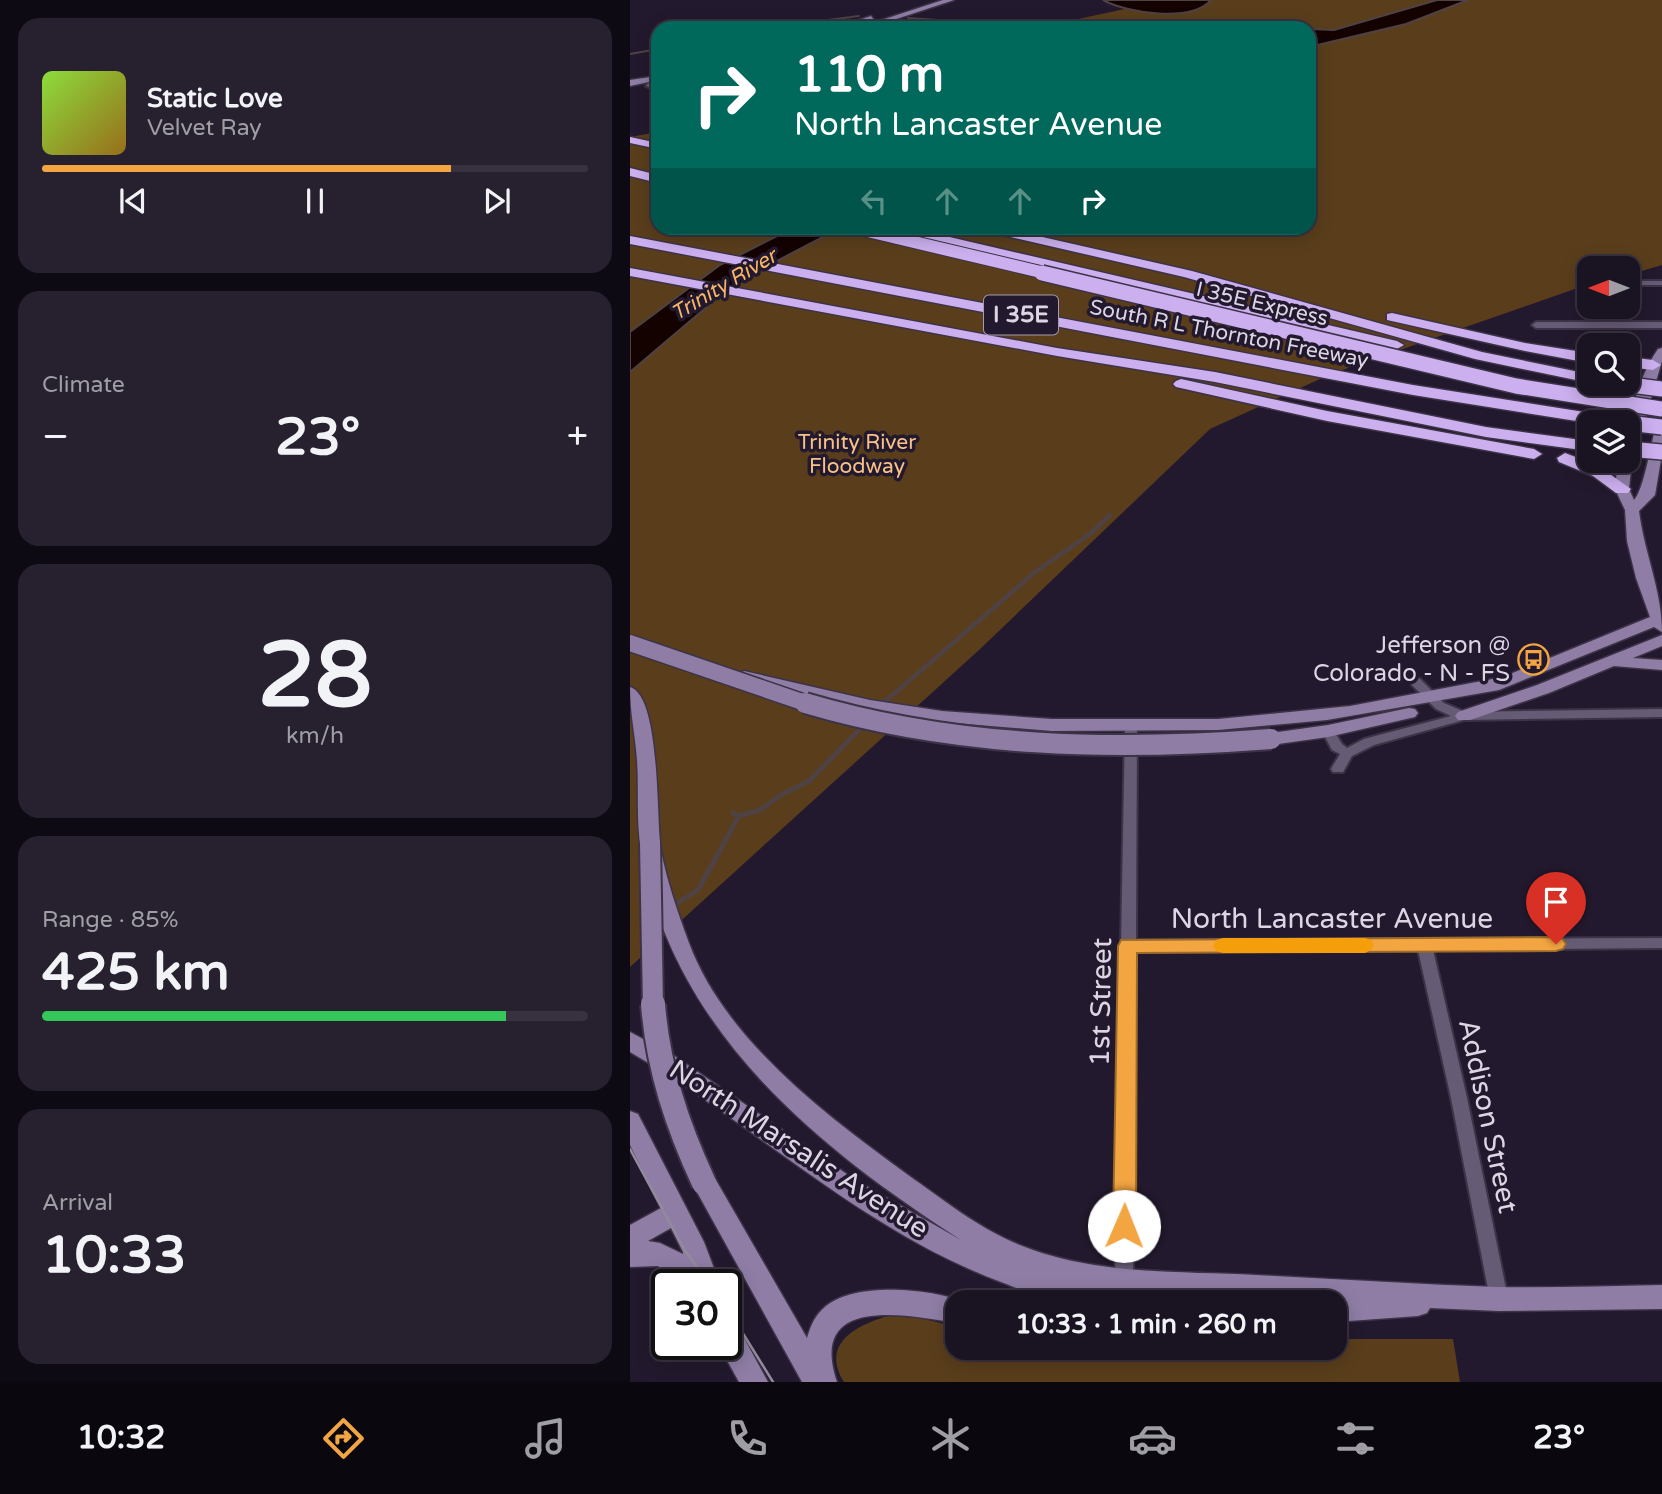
<!DOCTYPE html>
<html lang="en">
<head>
<meta charset="utf-8">
<style>
  :root { --surface:#1a1322; --page:#27202f; --text:#f1f3f6; --muted:#9f9ea5; --line:#383240; --accent:#f2a541 }
  body { margin:0; font-family:"Varela Round",sans-serif; background:var(--page); color:var(--text); height:100vh; display:flex; flex-direction:column; font-size:26px; white-space:nowrap }
  * { box-sizing:border-box; margin:0 }
  p { font-size:23px; color:var(--muted) }
  .icon { flex:none; width:38px; height:38px; fill:none; stroke:currentColor; stroke-width:2; stroke-linecap:round; stroke-linejoin:round }
  .map { position:relative; flex:1; overflow:hidden }
  .sheet { display:flex; flex-direction:column; gap:18px; padding:18px; background:#0e0a13; width:630px }
  .sheet>* { flex:none }
  .hud { position:absolute; left:21px; top:21px; width:665px; height:214px; border-radius:21px; box-shadow:0 4px 18px #0003,0 0 0 2px var(--line); background:#00695c; color:#fff; overflow:hidden }
  .needle { width:46px; rotate:270deg }
  .fabs { position:absolute; left:947px; top:256px; display:grid; gap:14px }
  .fabs a { display:grid; place-items:center; width:63px; height:63px; border-radius:14px; background:var(--surface); box-shadow:0 4px 18px #0003,0 0 0 2px var(--line); font-size:35px }
  .speed { position:absolute; left:21px; top:1269px; display:flex; gap:14px; font-size:35px; font-weight:700; text-align:center }
  .speed>* { display:grid; place-content:center; width:91px; height:91px; border-radius:50%; background:var(--surface); box-shadow:0 4px 18px #0003,0 0 0 2px var(--line); line-height:1 }
  .speed .limit { border:4px solid #111; border-radius:10px; background:#fff; color:#111 }
  .pin { position:absolute; display:grid; place-items:center; width:60px; height:60px; color:#fff; margin:-72px -30px; border-radius:50% 50% 50% 0; rotate:-45deg; box-shadow:0 0 7px #0007 }
  .pin .icon { rotate:45deg }
  .me { position:absolute; width:77px; margin:-38px; rotate:1deg; stroke-linejoin:round; filter:drop-shadow(0 0 5px #0008) }
  .turn { display:flex; align-items:center; gap:24px; height:147px; padding:0 28px; font-size:32px }
  .turn .icon { width:91px; height:91px; stroke-width:2.5 }
  .turn b { display:block; font-size:49px; line-height:60px }
  .lanes { display:flex; align-items:center; height:66px; padding:0 28px; background:#0003; justify-content:center; gap:35px; direction:ltr }
  .lanes .off { opacity:.35 }
  .big { font-size:52px; font-weight:700; line-height:1.1 }
  .sheet .card { flex:1; display:flex; flex-direction:column; justify-content:center; gap:10px; min-width:0; padding:0 24px; border-radius:21px; background:var(--page) }
  .sheet .dial { align-items:center; gap:0 }
  .dial b { font-size:91px; line-height:1 }
  .song { display:flex; align-items:center; gap:21px }
  .cover { width:84px; height:84px; border-radius:10px; background:linear-gradient(135deg,hsl(90 70% 55%),hsl(40 70% 35%)) }
  .played { height:7px; border-radius:4px; background:linear-gradient(90deg,var(--accent) 75%,var(--line) 75%) }
  .keys { display:flex; justify-content:space-around; direction:ltr }
  .heat { display:flex; justify-content:space-between; align-items:center; font-size:38px; direction:ltr }
  .charge { height:10px; border-radius:5px; background:linear-gradient(90deg,#34c759 85%,var(--line) 0) }
  .trip { position:absolute; left:315px; top:1290px; width:402px; height:70px; border-radius:21px; background:var(--surface); box-shadow:0 4px 18px #0003,0 0 0 2px var(--line); font-weight:700; line-height:70px; text-align:center }
  .tab-bar { display:flex; height:112px; justify-content:space-around; align-items:center; background:#0a080e; color:var(--muted) }
  .tab-bar .icon { width:49px; height:49px }
  .tab-bar .current { color:var(--accent) }
  .tab-bar b { font-size:32px; color:var(--text) }
  main { display:flex; flex:1; min-height:0 }
  .map>svg:first-child { display:block }
</style>
</head>
<body>
<main>
<section class="sheet">
<div class="card">
<div class="song"><i class="cover"></i><div><b>Static Love</b><p>Velvet Ray</p></div></div>
<div class="played"></div>
<div class="keys"><svg class="icon" aria-label="previous" viewBox="0 0 24 24"><path d="M18 5L8 12l10 7zM5 5v14"/></svg><svg class="icon" aria-label="pause" viewBox="0 0 24 24"><path d="M8 5v14M16 5v14"/></svg><svg class="icon" aria-label="next" viewBox="0 0 24 24"><path d="M6 5l10 7-10 7zM19 5v14"/></svg></div>
</div>
<div class="card"><p>Climate</p>
<div class="heat"><a>−</a><b class="big">23°</b><a>+</a></div>
</div>
<div class="card dial"><b>28</b><p>km/h</p></div>
<div class="card"><p>Range · 85%</p><b class="big">425 km</b><div class="charge"></div></div>
<div class="card"><p>Arrival</p><b class="big">10:33</b></div>
</section>
<div class="map">
<svg width="1032" height="1382" viewBox="0 0 1032 1382">
  <rect width="100%" height="100%" fill="#23192e"/>
  <path fill="#5a3e1c" d="M537 0H1032V265L998 275V268H959V284L701 374 580 429 349 650 0 967V137L28 132V228H679V28H406Z
    M258 1316 290 1318 327 1327V1348H705V1339H823L830 1382H214C190 1344 226 1325 258 1316Z"/>
  <path fill="#130200" stroke="#4f4244" stroke-width="2" d="M473 0H581C561 23 497 13 473 0Z
    M807 0H838L776 24 679 47V29L704 30Z
    M163 228H210L141 264 80 304 0 372V332L90 265Z"/>
  <g fill="none" stroke-linecap="round" stroke-linejoin="round">
    <path stroke="#4f4244" stroke-width="2" d="M278 18 431 28
      M136 28 229 16
      M0 54 28 49"/>
    <path stroke="#4f4244" stroke-width="4.5" d="M251 705 405 572 460 534 480 515"/>
    <path stroke="#4f4244" stroke-width="5" d="M250 706 252 703
      M103 813 109 816 130 810 151 795 179 781 233 726
      M44 905 68 890 109 816"/>
    <defs>
      <path id="street" d="M18 83 28 86V90L16 86Z
        M998 281H1032V285H998Z
        M1032 322V328H906L902 325 906 322Z
        M786 678 790 679 814 703 835 712 1032 709V717L834 720 744 745 722 756 713 772H703L701 769 710 754 702 750 692 731 694 728H702L712 744 717 748 734 739 821 716 806 709 782 685 780 682Z
        M501 721 507 725 506 940 1032 938V948L803 950 837 1098 878 1299 876 1305 869 1308 862 1305 860 1299 821 1098 788 950 506 951 503 1280 501 1286 494 1288 487 1286 485 1280 495 725Z"/>
      <path id="secondary" d="M313 0H324L239 28H227Z
        M241 16 244 20 217 28H205Z
        M28 76V80L0 86V80Z
        M1032 348V361L1005 452 998 456C998 420 1007 379 1028 349Z
        M1032 425V454L1025 495 1009 511C1014 552 1032 591 1032 632L1024 627 869 690 697 720 588 730 422 731 312 722 240 711 108 680 105 676 114 671 240 700 312 711 422 719H588L720 706 873 677 1020 617 1006 578 997 541 995 510 985 489 988 460H998V456L1002 460 999 489 1004 500C1013 492 1021 445 1025 429Z
        M1032 635V646L1003 658 1032 660V670L984 666 919 693 840 720H828L825 716 828 712 907 685Z
        M0 687C31 696 26 820 31 850 37 882 48 913 59 943 95 1040 197 1116 278 1175 315 1201 352 1231 395 1247 467 1275 550 1271 626 1275 706 1279 787 1284 867 1287 922 1288 977 1286 1032 1285V1309L869 1311 800 1308 797 1313 788 1316 705 1322V1302L505 1292 511 1302C485 1302 457 1305 431 1302 411 1300 390 1289 371 1282 232 1230 126 1125 0 1052V1032L43 1055 224 1179 331 1240C185 1146 43 1030 11 850 6 821 9 790 7 760 5 735 0 712 0 687Z
        M779 708 785 709 788 713 785 717 698 737 641 745 632 739 641 733 698 725Z
        M0 1111 8 1114 74 1242 90 1284H49L28 1266 0 1267V1225L31 1208 0 1145ZM41 1228 53 1252V1254L30 1243 18 1241Z
        M74 1172 83 1175 177 1338C181 1325 185 1315 196 1306 227 1281 301 1289 336 1302H327V1323C277 1315 177 1294 207 1382H172L62 1183 65 1175Z
        M96 1319 106 1323 138 1382H109L88 1344H96Z"/>
      <path id="highway" d="M0 137 28 143V149L0 143Z
        M0 168 28 175V183L0 176Z
        M261 228H281L767 341 774 345 767 349 267 232Z
        M353 228H373L562 271 852 352 959 374 960 383 845 359 554 277 359 232Z
        M0 236 783 385 986 417 994 422 959 423 783 395 0 244Z
        M0 268 427 348 585 372 856 427 959 441V451L856 437 585 382 427 356 0 276Z
        M762 313 895 343 959 353V363L895 351 757 320V314Z
        M998 357 1023 360 1031 365 1023 370 998 367Z
        M551 379 697 411 904 449 912 454 904 459 697 421 546 387 543 384 546 381Z
        M935 453 959 462V458V460L1000 459 1002 463 1000 467 967 465 1001 489 998 493H986L963 476 929 462 927 458Z"/>
    </defs>
    <use href="#street" stroke="#3d3347" stroke-width="4"/>
    <use href="#secondary" stroke="#3d3347" stroke-width="3"/>
    <use href="#highway" stroke="#3d3347" stroke-width="3"/>
    <use href="#street" fill="#665b74" fill-rule="evenodd"/>
    <use href="#secondary" fill="#8f7da5" fill-rule="evenodd"/>
    <use href="#highway" fill="#cbafee" fill-rule="evenodd"/>
    <path stroke="#928b9c" stroke-width="2.5" d="M0 1149 54 1249 79 1284
      M96 1306 143 1382"/>
    <defs>
      <path id="secondary-bridge-far2" d="M0 643 181 705"/>
      <path id="secondary-bridge-far1" d="M175 703C327 748 484 751 641 739
        M20 843 23 1006"/>
      <path id="secondary-bridge" d="M23 1004C28 1068 47 1125 74 1183"/>
      <path id="highway-bridge-far1" d="M225 228 419 274"/>
      <path id="highway-bridge" d="M412 273 886 386 1032 409
        M985 383 1032 389
        M998 423 1032 427
        M998 449 1032 452"/>
    </defs>
    <use href="#secondary-bridge-far2" stroke="#3d3347" stroke-width="19" stroke-linecap="butt"/>
    <use href="#secondary-bridge-far1" stroke="#3d3347" stroke-width="24" stroke-linecap="butt"/>
    <use href="#secondary-bridge" stroke="#3d3347" stroke-width="28" stroke-linecap="butt"/>
    <use href="#highway-bridge-far1" stroke="#3d3347" stroke-width="14" stroke-linecap="butt"/>
    <use href="#highway-bridge" stroke="#3d3347" stroke-width="18" stroke-linecap="butt"/>
    <use href="#secondary-bridge-far2" stroke="#8f7da5" stroke-width="16"/>
    <use href="#secondary-bridge-far1" stroke="#8f7da5" stroke-width="20"/>
    <use href="#secondary-bridge" stroke="#8f7da5" stroke-width="24"/>
    <use href="#highway-bridge-far1" stroke="#cbafee" stroke-width="12"/>
    <use href="#highway-bridge" stroke="#cbafee" stroke-width="15"/>
  </g>
  <path fill="#f2a541" stroke="#9d6b2a" stroke-width="2" d="M926 937 933 939 936 944 933 949 926 951 507 953 506 1226 502 1233 494 1236 486 1233 483 1226 488 946 491 940Z"/>
  <path fill="#f59e0b" d="M593 938H735L741 940 744 945 741 950 735 953H593L586 951 583 946 586 940Z"/>
  <defs>
    <symbol id="bus-ring" viewBox="-11 -11 22 22"><circle r="9.5" fill="#23192e" stroke="#f2a541" stroke-width="1.5"/><path d="M-5-6H5V4H4V6H2V4H-2V6H-4V4H-5ZM-3.5-4V0h7V-4ZM-3.5 1.2v1.5H-2V1.2ZM2 1.2v1.5H3.5V1.2Z" fill="#f2a541"/></symbol>
  </defs>
  <g fill-rule="evenodd">
    <use href="#bus-ring" x="886" y="642" width="35" height="35"/>
  </g>
  <g text-anchor="middle" dominant-baseline="central" stroke-width="7" stroke-linejoin="round" paint-order="stroke">
    <g font-size="21" font-style="italic" fill="#f7b566" stroke="#23192e">
      <text transform="translate(94 285) rotate(-31)">Trinity River</text>
    </g>
    <g font-size="21" fill="#dcd6e4" stroke="#23192e">
      <text transform="translate(632 304) rotate(13)">I 35E Express</text>
      <text transform="translate(599 334) rotate(11)">South R L Thornton Freeway</text>
    </g>
    <g font-size="21" fill="#f7c286" stroke="#23192e">
      <text x="227" y="442">Trinity River<tspan x="227" dy="24">Floodway</tspan></text>
    </g>
    <rect fill="#23192e" stroke="#a49dad" stroke-width="2" x="354" y="295.5" width="74" height="39" rx="5"/>
    <g font-size="23" font-weight="bold" fill="#dcd6e4">
      <text x="391" y="315">I 35E</text>
    </g>
    <g font-size="24" fill="#dcd6e4" stroke="#23192e" text-anchor="end">
      <text x="880" y="645">Jefferson @<tspan x="880" dy="28">Colorado - N - FS</tspan></text>
    </g>
    <g font-size="28" fill="#dcd6e4" stroke="#23192e">
      <text x="702" y="919">North Lancaster Avenue</text>
      <text transform="translate(471 1002) rotate(-89)">1st Street</text>
      <text transform="translate(858 1116) rotate(78)">Addison Street</text>
      <text transform="translate(169 1149) rotate(33)">North Marsalis Avenue</text>
    </g>
  </g>
</svg>
<div class="fabs">
<a><svg class="needle" viewBox="-14 -14 28 28"><path d="M0-13l5 13h-10z" fill="#e53935"/><path d="M0 13l5-13h-10z" fill="#9f9ea5"/></svg></a>
<a><svg class="icon" aria-label="search" viewBox="0 0 24 24"><circle cx="10" cy="10" r="6"/><path d="M15 15l6 6"/></svg></a>
<a><svg class="icon" aria-label="layers" viewBox="0 0 24 24"><path d="M12 4l9 5-9 5-9-5zM3 14l9 5 9-5"/></svg></a>
</div>
<div class="speed"><div class="limit">30</div></div>
<div class="pin" style="left:926px;top:944px;background:#d93025"><svg class="icon" aria-label="arrive" viewBox="0 0 24 24"><path d="M6 21V4h12l-3 4 3 4H6"/></svg></div>
<svg class="me" style="left:494px;top:1226px" viewBox="-20 -20 40 40"><circle r="19" fill="#fff"/><path d="M0-13L10 11 0 6-10 11z" fill="#f2a541"/></svg>
<div class="trip">10:33 · 1 min · 260 m</div>
<div class="hud">
<div class="turn"><svg class="icon" aria-label="right" viewBox="0 0 24 24"><path d="M7 20v-9h11M14 6l5 5-5 5"/></svg><div><b>110 m</b>North Lancaster Avenue</div></div>
<div class="lanes"><svg class="icon off" aria-label="left" viewBox="0 0 24 24"><path d="M17 20v-9H6M10 6l-5 5 5 5"/></svg><svg class="icon off" aria-label="ahead" viewBox="0 0 24 24"><path d="M12 20V5M6 11l6-6 6 6"/></svg><svg class="icon off" aria-label="ahead" viewBox="0 0 24 24"><path d="M12 20V5M6 11l6-6 6 6"/></svg><svg class="icon" aria-label="right" viewBox="0 0 24 24"><path d="M7 20v-9h11M14 6l5 5-5 5"/></svg></div>
</div>
</div>
</main>
<nav class="tab-bar">
<b>10:32</b>
<svg class="icon current" aria-label="directions" viewBox="0 0 24 24"><path d="M12 3l9 9-9 9-9-9zM9 14v-3h6M13 9l2 2-2 2"/></svg>
<svg class="icon" aria-label="music" viewBox="0 0 24 24"><path d="M9 18V5l10-2v13"/><circle cx="6" cy="18" r="3"/><circle cx="16" cy="16" r="3"/></svg>
<svg class="icon" aria-label="phone" viewBox="0 0 24 24"><path d="M5 4h4l2 5-3 2q2 4 5 5l2-3 5 2v4C11 20 4 13 5 4z"/></svg>
<svg class="icon" aria-label="climate" viewBox="0 0 24 24"><path d="M12 3v18M4 7l16 10M4 17L20 7"/></svg>
<svg class="icon" aria-label="car" viewBox="0 0 24 24"><path d="M5 17H2v-5l4-1 3-4h7l3 4 3 1v5h-3M9 17h6M6 11h13"/><circle cx="7" cy="17" r="2"/><circle cx="17" cy="17" r="2"/></svg>
<svg class="icon" aria-label="filters" viewBox="0 0 24 24"><path d="M4 7h16M4 17h16"/><circle cx="9" cy="7" r="2"/><circle cx="15" cy="17" r="2"/></svg>
<b>23°</b>
</nav>
</body>
</html>
